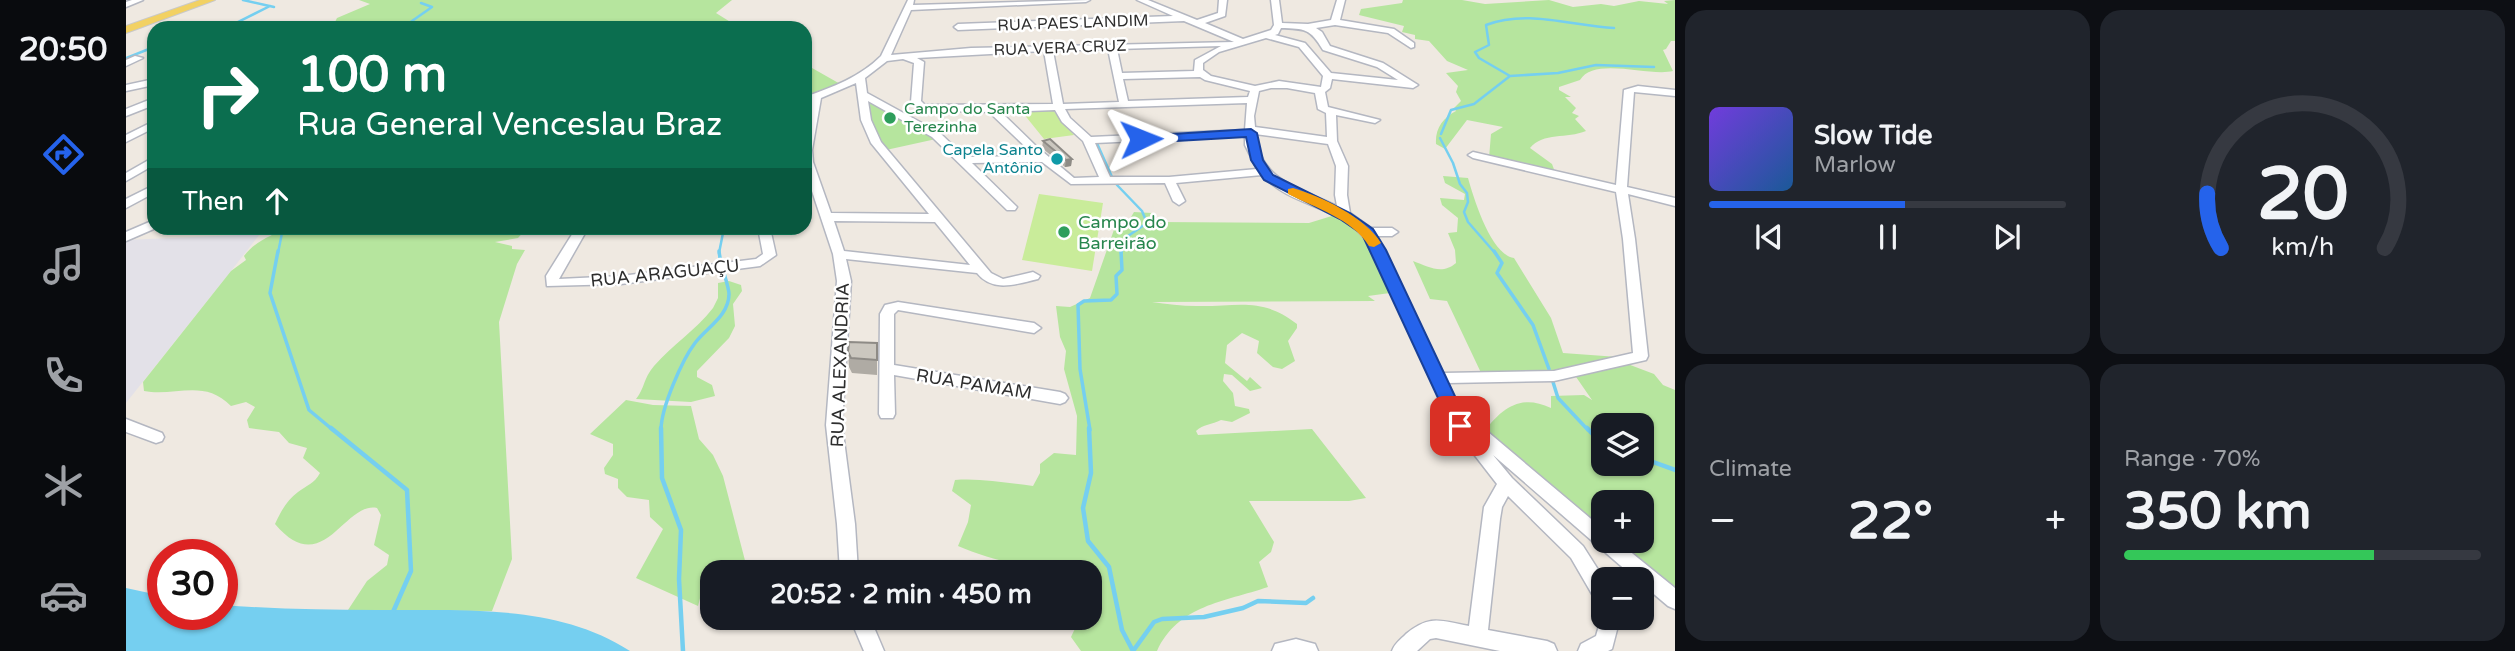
<!DOCTYPE html>
<html lang="en">
<head>
<meta charset="utf-8">
<style>
  :root { --surface:#171b24; --page:#20242c; --text:#f1f3f6; --muted:#9ea1a6; --line:#363941; --accent:#2563eb }
  body { margin:0; font-family:"Varela Round",sans-serif; background:var(--page); color:var(--text); height:100vh; display:flex; flex-direction:column; font-size:26px; white-space:nowrap }
  * { box-sizing:border-box; margin:0 }
  p { font-size:23px; color:var(--muted) }
  .icon { flex:none; width:38px; height:38px; fill:none; stroke:currentColor; stroke-width:2; stroke-linecap:round; stroke-linejoin:round }
  .map { position:relative; flex:1; overflow:hidden }
  .sheet { display:flex; flex-direction:column; gap:10px; padding:10px; background:#0d0f14; width:840px }
  .sheet>* { flex:none }
  .guide { position:absolute; left:21px; top:21px; width:665px; height:214px; border-radius:21px; box-shadow:0 2px 5px #0004; background:#0b6e4f; color:#fff; overflow:hidden }
  .controls { position:absolute; left:1465px; top:413px; display:grid; gap:14px }
  .controls a { display:grid; place-items:center; width:63px; height:63px; border-radius:14px; background:var(--surface); box-shadow:0 2px 5px #0004; font-size:35px }
  .speed { position:absolute; left:21px; top:539px; display:flex; gap:14px; font-size:35px; font-weight:700; text-align:center }
  .speed>* { display:grid; place-content:center; width:91px; height:91px; border-radius:50%; background:var(--surface); box-shadow:0 2px 5px #0004; line-height:1 }
  .speed .limit { border:10px solid #d22; background:#fff; color:#111 }
  .pin { position:absolute; display:grid; place-items:center; width:60px; height:60px; color:#fff; margin:-30px; border-radius:14px; box-shadow:0 4px 10px #0006 }
  .me { position:absolute; width:77px; margin:-38px; rotate:88deg; stroke-linejoin:round; filter:drop-shadow(0 0 5px #0008) }
  .turn { display:flex; align-items:center; gap:24px; height:147px; padding:0 35px; font-size:32px }
  .turn .icon { width:91px; height:91px; stroke-width:2.5 }
  .turn b { display:block; font-size:49px; line-height:60px }
  .then { display:flex; align-items:center; height:66px; padding:0 35px; background:#0003; gap:14px; font-size:26px }
  .big { font-size:52px; font-weight:700; line-height:1.1 }
  .sheet .widget { flex:1; display:flex; flex-direction:column; justify-content:center; gap:10px; min-width:0; padding:0 24px; border-radius:21px; background:var(--page) }
  .sheet .dial { align-items:center; gap:0 }
  .dial svg { height:182px; overflow:visible; fill:none; stroke:var(--line); stroke-width:7; stroke-linecap:round; text-anchor:middle }
  .dial text { fill:var(--text); stroke:none }
  .song { display:flex; align-items:center; gap:21px }
  .cover { width:84px; height:84px; border-radius:10px; background:linear-gradient(135deg,hsl(260 70% 55%),hsl(210 70% 35%)) }
  .played { height:7px; border-radius:4px; background:linear-gradient(90deg,var(--accent) 55%,var(--line) 55%) }
  .keys { display:flex; justify-content:space-around; direction:ltr }
  .heat { display:flex; justify-content:space-between; align-items:center; font-size:38px; direction:ltr }
  .charge { height:10px; border-radius:5px; background:linear-gradient(90deg,#34c759 70%,var(--line) 0) }
  .sheet .tiles { flex:1; display:grid; gap:10px; grid-template-columns:repeat(2,1fr) }
  .trip { position:absolute; left:574px; top:560px; width:402px; height:70px; border-radius:21px; background:var(--surface); box-shadow:0 2px 5px #0004; font-weight:700; line-height:70px; text-align:center }
  main { display:flex; flex:1; min-height:0 }
  .menu { display:flex; flex-direction:column; width:126px; justify-content:space-around; align-items:center; background:#090b0e; color:var(--muted) }
  .menu .icon { width:49px; height:49px }
  .menu .on { color:var(--accent) }
  .menu b { font-size:32px; color:var(--text) }
  .map>svg:first-child { display:block }
</style>
</head>
<body>
<main>
<nav class="menu">
<b>20:50</b>
<svg class="icon on" aria-label="directions" viewBox="0 0 24 24"><path d="M12 3l9 9-9 9-9-9zM9 14v-3h6M13 9l2 2-2 2"/></svg>
<svg class="icon" aria-label="music" viewBox="0 0 24 24"><path d="M9 18V5l10-2v13"/><circle cx="6" cy="18" r="3"/><circle cx="16" cy="16" r="3"/></svg>
<svg class="icon" aria-label="phone" viewBox="0 0 24 24"><path d="M5 4h4l2 5-3 2q2 4 5 5l2-3 5 2v4C11 20 4 13 5 4z"/></svg>
<svg class="icon" aria-label="climate" viewBox="0 0 24 24"><path d="M12 3v18M4 7l16 10M4 17L20 7"/></svg>
<svg class="icon" aria-label="car" viewBox="0 0 24 24"><path d="M5 17H2v-5l4-1 3-4h7l3 4 3 1v5h-3M9 17h6M6 11h13"/><circle cx="7" cy="17" r="2"/><circle cx="17" cy="17" r="2"/></svg>
</nav>
<div class="map">
<svg width="1549" height="651" viewBox="0 0 1549 651">
  <rect width="100%" height="100%" fill="#efe9e1"/>
  <path fill="#e3e1e8" d="M134 234 105 271 0 403V240Z"/>
  <path fill="#b6e59e" fill-rule="evenodd" d="M233 0H606L590 13 614 28H206L211 18 244 4Z
    M1277 0H1336L1359 4 1423 0 1447 7 1475 4 1488 6 1513 1 1542 4 1538 1 1549 0V41H1545L1540 49 1537 50 1547 71C1523 77 1468 56 1454 80L1433 87V90L1445 97H1439L1450 108 1446 113 1453 116 1449 119 1460 131C1441 139 1417 132 1404 148L1426 164 1429 172 1363 158 1365 134 1377 127 1341 120 1319 149 1310 144C1309 128 1317 118 1330 111L1328 108 1335 101 1330 92 1332 86 1320 73 1342 70 1321 61 1303 41 1289 39V35L1276 32 1278 26 1233 15 1235 9 1276 3Z
    M679 64 716 85 679 98Z
    M743 101 810 139 760 150C747 136 742 120 743 101Z
    M1317 176 1342 178C1348 199 1365 255 1388 258L1425 318 1437 353 1492 357 1441 370 1357 377 1321 301 1304 299 1287 261C1303 267 1316 275 1330 263L1329 250 1322 233 1331 232 1332 218 1316 205 1314 198 1338 200 1339 194 1319 183Z
    M1008 212 1026 213 1032 219 1030 222 1183 223 1209 215 1242 235 1264 293 1242 296 1249 301 1026 302C1040 304 1056 306 1070 306 1111 307 1135 296 1171 324V328L1162 341 1169 361 1156 369 1147 367 1131 353 1133 341 1116 333 1101 345 1099 363 1121 381 1124 377 1136 388 1124 391 1106 375 1098 374 1097 381 1107 393 1109 406 1123 409 1124 413 1106 422 1095 420C1086 425 1077 424 1070 431L1072 435 1186 429 1240 498 1223 501H1123L1148 542 1145 552 1133 562 1142 587C1098 602 1052 605 1031 651H955L945 637 954 618H964V572C924 572 870 563 832 546L842 522 845 505 826 491 829 480C854 478 881 483 907 486L914 473V464L928 453 950 455 951 416 938 369 940 351 934 337 930 306 944 307 964 298 990 224H1001Z
    M161 228H401L392 238 369 242 386 246V249L399 250 391 264 373 322 386 559 366 611 222 610 241 581 261 565 263 555 248 545 255 515 251 508C218 501 197 581 149 524 155 511 161 500 172 492 181 485 188 484 194 473L177 458 181 448 163 443 153 432 123 428 121 420 129 407 120 402 105 406C78 378 49 397 18 391L17 382 105 271 120 260 118 256C128 242 146 235 161 228Z
    M603 281 615 285 616 291 607 304 609 326 603 338 571 371V377L586 385 589 396 565 402 510 399C519 388 517 379 528 366 546 345 570 330 587 308L592 298V283Z
    M1499 363 1528 374 1537 385 1549 390V594L1485 541H1516V502H1477V534L1357 433C1375 409 1394 393 1425 408V396L1458 395 1466 400 1448 374ZM1477 425H1516V464H1477Z
    M500 400 527 405 565 406 573 439 587 455 597 476 622 572H586V577L580 575 572 606 510 578 537 529 524 517 523 500 501 497 492 488V479L479 474 478 468 487 455V444L464 434Z"/>
  <path fill="#c9ec9a" d="M926 109 948 135 918 139 897 113Z
    M913 194 977 203 966 271 896 260Z"/>
  <path fill="#75cff0" d="M0 588 37 596V614H96V605C148 609 199 610 251 610 336 611 430 603 504 651H0Z"/>
  <g fill="none" stroke-linecap="round" stroke-linejoin="round">
    <path stroke="#75cff0" stroke-width="2.5" d="M117 0 148 7
      M100 28 144 6
      M276 28 306 7 295 3
      M0 58 28 47
      M1384 76 1432 73 1470 65 1528 67
      M1315 134 1325 110 1348 104 1384 76 1353 58 1349 52 1363 45 1360 25C1401 9 1446 26 1488 28
      M1314 138 1327 163 1334 184 1341 193 1342 202 1338 212 1342 222 1369 253
      M970 141 986 177
      M991 185 1016 211 1021 223 1002 236 995 253
      M152 253 157 228
      M593 253 598 228"/>
    <path stroke="#75cff0" stroke-width="3.5" d="M152 251 144 293 183 410 207 430
      M1368 251 1376 263 1371 273 1407 325 1423 369
      M1427 382 1432 398 1462 430
      M535 430C535 408 556 360 569 343 580 328 603 316 603 294 603 286 594 264 593 251
      M964 430 954 369 952 305 958 301 985 300 991 294 990 276 996 270 995 251"/>
    <path stroke="#75cff0" stroke-width="4.5" d="M205 428 281 490 285 571 267 612
      M535 428 536 478 555 530 553 579 557 651
      M963 428 965 473 957 508 962 541 983 567 996 630 1007 651
      M1461 428 1477 445
      M1516 458 1549 470
      M1007 651 1028 622 1036 619 1078 617 1117 608 1132 601 1180 603 1187 598"/>
    <defs>
      <path id="minor" d="M6 0H17L0 7V2Z
        M782 0H788L787 5 964 0 960 2 785 10 765 55 845 48 1108 42 1058 21 832 30 828 27 832 24 1047 16 1011 0H1022L1071 20 1092 13 1093 0H1101L1099 16 1079 23 1117 39 1145 30 1148 25 1145 0H1153L1156 23 1182 24 1205 20 1211 0H1219L1214 20 1268 29 1288 43V47L1285 48 1262 33 1209 25 1190 28 1196 32 1204 46 1257 63 1292 85 1287 88 1206 79 1204 88 1199 92 1202 107 1254 120 1249 123 1210 115 1211 141 1222 166 1221 195 1224 213 1245 228H1266L1272 232 1266 236H1251L1317 373 1428 371 1507 353 1497 239 1490 192 1347 158 1342 155 1347 152 1490 185 1498 90 1512 86 1549 90V96L1508 92 1501 187 1549 198V206L1502 194 1509 239 1522 356 1520 360 1428 381 1322 383 1336 414 1343 416 1477 529V541H1491L1549 588V609L1542 606 1516 584V579H1510L1367 455 1386 478 1457 546 1478 579 1477 604 1470 601 1445 558 1382 496 1376 507 1374 519 1362 630 1421 641 1428 644 1431 651H1374L1310 638 1304 639 1291 651H1266C1269 643 1274 640 1280 634 1305 614 1314 621 1343 626L1358 507 1371 484 1326 426 1247 250C1219 203 1169 211 1136 175L1050 183 1059 201 1053 205 1047 201 1039 183 945 184 916 162 846 163 891 207 889 210H881L806 137 742 101 745 120 755 142 865 273 877 279 907 272 914 276 912 279C891 284 867 293 851 273L720 259 725 281 716 425 729 524 732 572H714L711 524 700 425 711 281 707 254 679 170V131L684 101 679 103V97C707 87 734 77 755 56ZM1155 28C1179 29 1184 28 1197 50L1251 67 1272 80 1205 73 1179 43 1149 35 1152 34ZM1140 38 1173 47 1197 76 1195 87 1153 81 1129 86 1085 76 1077 70V63L1093 52ZM1095 46 1069 60 1068 71 996 73 991 49ZM982 49 993 102 937 104 927 51ZM918 51 927 104 799 105 795 101 798 62 791 58ZM777 59 788 63 785 102 792 110 863 112 909 156 839 157 814 133 741 93 739 78 761 61ZM1074 77 1079 80 1124 91 1122 97 1002 101 997 79ZM730 83 735 120 745 143 803 214 705 213 687 162 686 150 695 98ZM1145 88H1161L1189 93 1192 109 1200 113 1201 137 1129 127 1128 116 1133 91ZM1121 103 1119 130 965 137 944 118 939 109ZM929 110 936 122 957 141 973 177 948 178 911 147 875 112ZM1129 134 1202 144 1210 166 1209 195 1211 206C1176 189 1133 181 1129 134ZM1119 136V145L1131 169 1043 177H984L969 143ZM708 221 809 222 844 265 718 251Z
        M9 56 17 58 0 66V60Z
        M28 79V85L0 91V85Z
        M28 98V105L0 116V109Z
        M28 121V128L0 142V135Z
        M28 157V165L0 181V173Z
        M28 185V193L0 208V199Z
        M28 220V228H30L0 241V232Z
        M450 228H462L433 279 495 276 630 259 637 254 632 228H644L650 255 634 266 495 284 421 286 420 276Z
        M772 302 908 323 915 328 908 333 772 310 768 314V365L934 392 939 394 942 398 939 402 934 404 768 375 769 414 767 418H755L753 414 754 314 759 305Z
        M0 419 36 433 38 437 36 441 30 443 0 432Z
        M1477 612V618H1494L1486 649 1482 651H1452L1455 644 1470 636Z
        M724 618H744L758 651H738Z
        M1170 639 1189 644 1192 651H1146L1149 644Z"/>
      <path id="major" d="M74 0H89L0 33V26Z"/>
    </defs>
    <use href="#minor" stroke="#b4b7c1" stroke-width="3"/>
    <use href="#major" stroke="#c9c9c9" stroke-width="2"/>
    <use href="#minor" fill="#fff" fill-rule="evenodd"/>
    <use href="#major" fill="#f2d163" fill-rule="evenodd"/>
  </g>
  <path fill="#afaba4" d="M917 141 946 159 945 166 939 167 916 148Z
    M751 343V375L726 373 723 367 722 352Z"/>
  <path fill="#8e8b86" d="M946 159 945 166 939 167 940 160Z"/>
  <path fill="#cbc7bf" stroke="#8e8b86" stroke-width="2" d="M924 139 946 159 940 160 917 141Z
    M723 342 751 343V360L725 358 722 352Z"/>
  <path fill="#2563eb" stroke="#184099" stroke-width="2" d="M1125 129 1131 133 1137 160 1147 175 1224 213 1247 229 1260 250 1343 426 1340 431H1327L1325 426 1236 234 1214 219 1138 180 1125 160 1120 137 1015 143 1009 139 1015 136Z"/>
  <path fill="#f59e0b" d="M1167 188C1195 196 1240 218 1255 243L1248 247 1243 246C1226 219 1190 208 1162 194V189Z"/>
  <g fill="#2e9e5b" stroke="#fff" stroke-width="2.5">
    <circle cx="764" cy="118" r="7"/>
    <circle cx="938" cy="232" r="7"/>
  </g>
  <circle fill="#0f9aa8" stroke="#fff" stroke-width="2.5" cx="931" cy="159" r="7"/>
  <g text-anchor="middle" dominant-baseline="central" stroke-width="5" stroke-linejoin="round" paint-order="stroke">
    <g font-size="16" fill="#2e2e2e" stroke="#fff">
      <text transform="translate(947 23) rotate(-2)">RUA PAES LANDIM</text>
      <text transform="translate(934 48) rotate(-2)">RUA VERA CRUZ</text>
    </g>
    <g font-size="16" fill="#27864d" stroke="#fff" text-anchor="start">
      <text x="778" y="109">Campo do Santa<tspan x="778" dy="18">Terezinha</tspan></text>
    </g>
    <g font-size="16" fill="#0d838f" stroke="#fff" text-anchor="end">
      <text x="917" y="150">Capela Santo<tspan x="917" dy="18">Antônio</tspan></text>
    </g>
    <g font-size="18" fill="#27864d" stroke="#fff" text-anchor="start">
      <text x="952" y="222">Campo do<tspan x="952" dy="21">Barreirão</tspan></text>
    </g>
    <g font-size="18" fill="#2e2e2e" stroke="#fff">
      <text transform="translate(539 273) rotate(-6)">RUA ARAGUAÇU</text>
      <text transform="translate(714 365) rotate(-88)">RUA ALEXANDRIA</text>
      <text transform="translate(848 384) rotate(9)">RUA PAMAM</text>
    </g>
  </g>
</svg>
<div class="controls">
<a><svg class="icon" aria-label="layers" viewBox="0 0 24 24"><path d="M12 4l9 5-9 5-9-5zM3 14l9 5 9-5"/></svg></a>
<a>+</a>
<a>−</a>
</div>
<div class="speed"><div class="limit">30</div></div>
<div class="pin" style="left:1334px;top:426px;background:#d93025"><svg class="icon" aria-label="arrive" viewBox="0 0 24 24"><path d="M6 21V4h12l-3 4 3 4H6"/></svg></div>
<svg class="me" style="left:1015px;top:139px" viewBox="-20 -20 40 40"><path d="M0-17L14 15 0 8-14 15z" fill="#2563eb" stroke="#fff" stroke-width="4"/></svg>
<div class="trip">20:52 · 2 min · 450 m</div>
<div class="guide">
<div class="turn"><svg class="icon" aria-label="right" viewBox="0 0 24 24"><path d="M7 20v-9h11M14 6l5 5-5 5"/></svg><div><b>100 m</b>Rua General Venceslau Braz</div></div>
<div class="then">Then<svg class="icon" aria-label="ahead" viewBox="0 0 24 24"><path d="M12 20V5M6 11l6-6 6 6"/></svg></div>
</div>
</div>
<section class="sheet">
<div class="tiles">
<div class="widget">
<div class="song"><i class="cover"></i><div><b>Slow Tide</b><p>Marlow</p></div></div>
<div class="played"></div>
<div class="keys"><svg class="icon" aria-label="previous" viewBox="0 0 24 24"><path d="M18 5L8 12l10 7zM5 5v14"/></svg><svg class="icon" aria-label="pause" viewBox="0 0 24 24"><path d="M8 5v14M16 5v14"/></svg><svg class="icon" aria-label="next" viewBox="0 0 24 24"><path d="M6 5l10 7-10 7zM19 5v14"/></svg></div>
</div>
<div class="widget dial"><svg viewBox="0 0 100 80">
<path d="M14 69A42 42 0 1 1 86 69"/>
<path d="M14 69A42 42 0 0 1 8 45" stroke="#2563eb"/>
<text x="50" y="56" font-size="32" font-weight="700">20</text>
<text x="50" y="72" font-size="11">km/h</text>
</svg></div>
<div class="widget"><p>Climate</p>
<div class="heat"><a>−</a><b class="big">22°</b><a>+</a></div>
</div>
<div class="widget"><p>Range · 70%</p><b class="big">350 km</b><div class="charge"></div></div>
</div>
</section>
</main>
</body>
</html>
